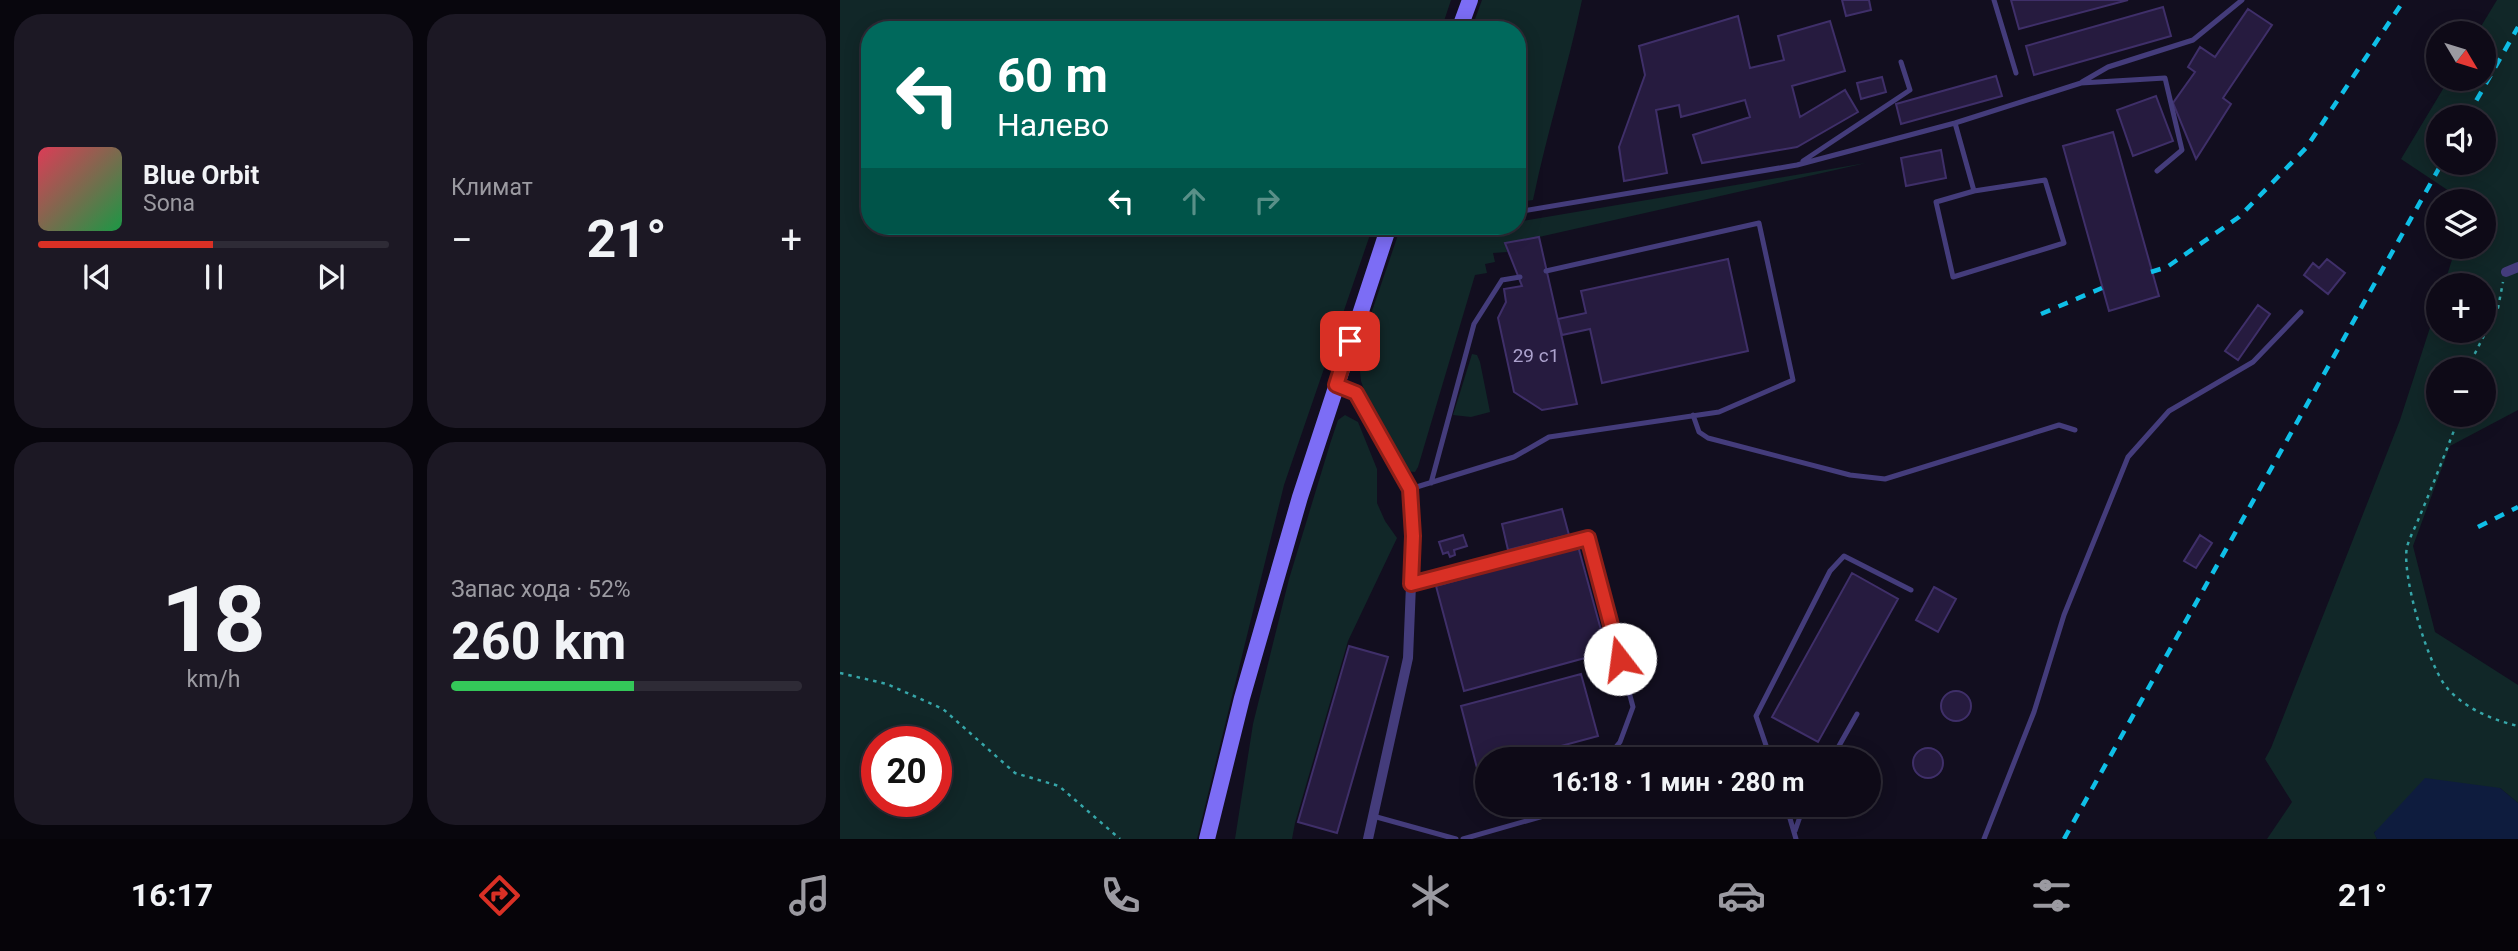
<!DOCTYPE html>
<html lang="ru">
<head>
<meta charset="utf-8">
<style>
  :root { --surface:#0e0a17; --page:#1c1824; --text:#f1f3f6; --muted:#9b9aa1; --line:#2e2b36; --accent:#d93025 }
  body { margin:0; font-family:Roboto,sans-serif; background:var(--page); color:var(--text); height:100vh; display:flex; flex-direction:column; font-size:26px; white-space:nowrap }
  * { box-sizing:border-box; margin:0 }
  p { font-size:23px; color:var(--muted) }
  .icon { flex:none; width:38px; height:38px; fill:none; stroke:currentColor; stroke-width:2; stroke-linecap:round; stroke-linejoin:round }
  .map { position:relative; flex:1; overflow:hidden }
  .drawer { display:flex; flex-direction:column; gap:14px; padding:14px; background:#08060d; width:840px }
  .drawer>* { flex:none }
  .guide { position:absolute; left:21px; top:21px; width:665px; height:214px; border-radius:28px; box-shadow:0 4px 18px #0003,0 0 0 2px var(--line); background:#00695c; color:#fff; overflow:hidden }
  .needle { width:46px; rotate:128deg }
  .buttons { position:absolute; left:1586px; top:21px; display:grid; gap:14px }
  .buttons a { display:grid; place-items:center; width:70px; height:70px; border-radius:50%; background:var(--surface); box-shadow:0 4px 18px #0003,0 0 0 2px var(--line); font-size:35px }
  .speed { position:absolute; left:21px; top:726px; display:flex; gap:14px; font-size:35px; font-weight:700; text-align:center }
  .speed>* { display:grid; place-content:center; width:91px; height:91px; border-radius:50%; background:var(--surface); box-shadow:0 4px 18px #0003,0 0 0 2px var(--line); line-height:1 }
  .speed .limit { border:10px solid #d22; background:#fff; color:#111 }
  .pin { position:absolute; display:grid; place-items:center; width:60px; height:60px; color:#fff; margin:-30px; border-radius:14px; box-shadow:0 4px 10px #0006 }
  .me { position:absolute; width:77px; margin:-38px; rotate:345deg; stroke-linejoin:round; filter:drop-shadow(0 0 5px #0008) }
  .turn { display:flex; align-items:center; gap:24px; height:147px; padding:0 21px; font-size:32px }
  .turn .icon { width:91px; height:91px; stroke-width:2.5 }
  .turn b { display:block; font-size:49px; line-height:60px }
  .lanes { display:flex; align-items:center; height:66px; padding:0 21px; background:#0003; justify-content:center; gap:35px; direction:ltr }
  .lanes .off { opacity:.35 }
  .big { font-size:52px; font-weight:700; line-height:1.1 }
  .drawer .card { flex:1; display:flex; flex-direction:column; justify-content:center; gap:10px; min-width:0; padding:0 24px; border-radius:28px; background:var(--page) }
  .drawer .dial { align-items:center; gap:0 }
  .dial b { font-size:91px; line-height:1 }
  .song { display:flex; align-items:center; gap:21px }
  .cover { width:84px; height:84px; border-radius:10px; background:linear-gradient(135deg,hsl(350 70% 55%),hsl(140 70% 35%)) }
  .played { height:7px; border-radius:4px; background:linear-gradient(90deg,var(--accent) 50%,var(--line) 50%) }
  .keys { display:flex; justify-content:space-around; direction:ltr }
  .heat { display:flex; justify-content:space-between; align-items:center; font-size:38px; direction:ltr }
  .charge { height:10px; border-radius:5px; background:linear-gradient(90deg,#34c759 52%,var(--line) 0) }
  .drawer .tiles { flex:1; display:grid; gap:14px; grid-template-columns:repeat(2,1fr) }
  .trip { position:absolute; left:635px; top:747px; width:406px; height:70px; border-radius:35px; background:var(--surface); box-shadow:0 4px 18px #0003,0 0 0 2px var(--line); font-weight:700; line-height:70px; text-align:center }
  .menu { display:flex; height:112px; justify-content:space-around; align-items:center; background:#060409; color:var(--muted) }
  .menu .icon { width:49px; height:49px }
  .menu .active { color:var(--accent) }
  .menu b { font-size:32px; color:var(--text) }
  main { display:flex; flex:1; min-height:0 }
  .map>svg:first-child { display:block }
</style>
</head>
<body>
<main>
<section class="drawer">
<div class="tiles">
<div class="card">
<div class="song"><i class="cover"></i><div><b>Blue Orbit</b><p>Sona</p></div></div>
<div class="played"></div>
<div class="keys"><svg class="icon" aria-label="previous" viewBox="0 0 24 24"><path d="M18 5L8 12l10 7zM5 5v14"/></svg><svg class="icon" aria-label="pause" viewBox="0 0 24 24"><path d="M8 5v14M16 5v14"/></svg><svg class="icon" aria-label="next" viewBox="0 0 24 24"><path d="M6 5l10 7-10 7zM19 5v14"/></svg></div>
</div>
<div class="card"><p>Климат</p>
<div class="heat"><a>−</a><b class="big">21°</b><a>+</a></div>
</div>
<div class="card dial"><b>18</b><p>km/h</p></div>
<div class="card"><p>Запас хода · 52%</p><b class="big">260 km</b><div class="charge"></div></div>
</div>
</section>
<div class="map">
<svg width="1678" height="839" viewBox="0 0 1678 839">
  <rect width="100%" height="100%" fill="#120e1f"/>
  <path fill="#112728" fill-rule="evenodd" d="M0 0H611L601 30H30V226H533L444 485 357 839H0ZM96 742V802H37V742Z
    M642 0H742C728 67 707 132 693 200L677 202V30H631Z
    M1657 0H1678V410L1610 446 1573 546 1595 632 1678 685V803L1660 788 1534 832 1537 839H1427L1452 802 1425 759 1431 748 1560 420 1598 303V331H1643V285H1604L1616 247H1643V201H1624L1561 159 1609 79H1643V33H1637ZM1598 117H1643V163H1598ZM1598 369H1643V415H1598Z
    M1026 163 699 237 665 243 667 252 653 253 655 262 645 264 647 273 635 275 578 467 575 472 564 471 546 453 521 381 518 352 559 232C578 228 596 230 615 230 636 230 656 226 677 226V222Z
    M632 354 637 355 640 362 650 412 631 417 613 415Z
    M505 415 518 422 537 469V503L545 521 557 538 508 641 455 823 452 839H395L413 724 449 579 490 444 498 420Z"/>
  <path fill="#0e1c3e" d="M1585 778 1660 788 1678 803V839H1537L1534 833Z"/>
  <path fill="#261b3f" stroke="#3f2f69" stroke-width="2" d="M1002 0H1029L1031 10 1006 16Z
    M1171 0H1288L1179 29Z
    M1323 7 1331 36 1194 75 1186 46Z
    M1408 9 1432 25 1383 98 1391 104 1356 159 1333 103 1355 72 1348 67 1360 47 1375 57Z
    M898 16 910 68 944 60 938 36 990 21 1005 71 952 86 960 117 1005 90 1018 112 957 147 862 163 853 135 910 117 905 100 841 117 839 105 816 110 827 173 784 181 779 147 805 75 799 46Z
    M1156 76 1162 96 1061 124 1056 104Z
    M1042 77 1046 92 1021 99 1017 83Z
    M1316 96 1333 141 1293 156 1277 110Z
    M1273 132 1319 296 1269 311 1223 146Z
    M1101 150 1106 178 1066 186 1061 158Z
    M699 237 737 404 702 410 674 392 658 318 666 302 664 289 682 286 665 243Z
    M888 259 908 351 762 383 750 329 722 335 718 319 746 313 741 291Z
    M1487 259 1505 273 1488 294 1464 275 1473 263 1479 268Z
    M1418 305 1430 314 1398 360 1385 351Z
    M722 509 729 535 668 550 662 524Z
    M623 535 627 546 614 550 615 555 610 557 608 552 603 554 599 542Z
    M1360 535 1372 543 1356 568 1344 561Z
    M738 546 767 652 624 691 596 586Z
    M1012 573 1058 599 978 742 932 717Z
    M1094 587 1116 599 1098 632 1076 620Z
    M509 646 548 657 497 833 458 822Z
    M741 674 758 736 669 760H648V765L637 768 621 706Z
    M1101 706a15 15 0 1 1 30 0a15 15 0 1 1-30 0Z
    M1073 763a15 15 0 1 1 30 0a15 15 0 1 1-30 0Z"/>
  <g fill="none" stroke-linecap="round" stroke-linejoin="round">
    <path stroke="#36a6a9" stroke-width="2.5" stroke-dasharray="3.5 5" stroke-linecap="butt" d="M1627 369 1658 308 1663 282
      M1614 415 1615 428C1604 456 1593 485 1581 513 1577 524 1570 536 1567 547 1561 575 1589 669 1608 689 1626 709 1653 720 1678 726
      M0 673 47 684 103 709 175 773 219 786 280 839"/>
    <path stroke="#443c7b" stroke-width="5" d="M1154 0 1176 73
      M1242 82 1268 67 1353 40 1402 0
      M1115 123 1134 191 1205 180 1224 243 1113 277 1096 202 1134 191
      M963 161 1070 90 1061 62
      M677 212 957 165 1115 123 1241 83 1325 78 1342 150 1317 171
      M853 415 859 432 868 438 1010 475 1045 479 1219 425 1235 430
      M591 483 634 324 662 280 680 277
      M570 489 674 457 709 437 879 412 953 380 919 223 706 271
      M571 584 748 538 793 707 780 742 765 760
      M931 760 916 716 990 571 1004 556 1071 590
      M991 760 1017 714
      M946 805 956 839
      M533 816 616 839
      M955 831 964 805
      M623 839 721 811 726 805
      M1144 839 1194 712 1224 615 1288 457 1329 411 1413 362 1461 312"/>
    <path stroke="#443c7b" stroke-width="10" d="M1666 272 1678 267
      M496 385 516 393 570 489 573 536 568 658 528 839"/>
    <path stroke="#7c6df5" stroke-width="16" d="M619 30 630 0
      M367 839 402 698 460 497 549 226"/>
    <path stroke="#0fbfe7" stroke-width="4.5" stroke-dasharray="10 9" stroke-linecap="butt" d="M1627 117 1678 27
      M1311 272 1327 267 1399 217 1466 148 1564 0
      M1201 314 1262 288
      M1638 527 1678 507
      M1224 839 1602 163"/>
  </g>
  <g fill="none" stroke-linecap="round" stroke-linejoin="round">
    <defs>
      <path id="route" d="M510 341 496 385 516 393 570 489 573 536 571 584 748 538 780 659"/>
    </defs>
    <use href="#route" stroke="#8d1f18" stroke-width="18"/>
    <use href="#route" stroke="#d93025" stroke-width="12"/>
  </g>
  <g text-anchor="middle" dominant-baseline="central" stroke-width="7" stroke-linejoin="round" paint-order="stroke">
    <g font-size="19" fill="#aca2cd">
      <text x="696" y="355">29 с1</text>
    </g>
  </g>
</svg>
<div class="buttons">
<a><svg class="needle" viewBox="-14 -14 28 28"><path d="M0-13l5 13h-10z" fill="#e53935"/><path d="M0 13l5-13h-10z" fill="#9b9aa1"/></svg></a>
<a><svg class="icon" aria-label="sound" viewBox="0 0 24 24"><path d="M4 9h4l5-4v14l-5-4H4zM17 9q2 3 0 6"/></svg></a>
<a><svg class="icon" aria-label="layers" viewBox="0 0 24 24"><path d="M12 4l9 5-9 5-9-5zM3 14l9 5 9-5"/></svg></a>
<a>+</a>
<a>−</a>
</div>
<div class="speed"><div class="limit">20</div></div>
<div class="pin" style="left:510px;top:341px;background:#d93025"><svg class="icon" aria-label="arrive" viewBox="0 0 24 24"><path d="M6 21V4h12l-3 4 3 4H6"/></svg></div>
<svg class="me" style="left:780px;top:659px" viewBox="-20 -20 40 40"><circle r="19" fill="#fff"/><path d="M0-13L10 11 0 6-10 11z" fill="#d93025"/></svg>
<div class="trip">16:18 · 1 мин · 280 m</div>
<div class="guide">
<div class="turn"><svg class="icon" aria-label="left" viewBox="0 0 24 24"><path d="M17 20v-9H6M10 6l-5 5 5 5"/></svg><div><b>60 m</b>Налево</div></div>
<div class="lanes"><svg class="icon" aria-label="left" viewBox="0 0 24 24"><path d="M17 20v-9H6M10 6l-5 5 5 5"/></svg><svg class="icon off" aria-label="ahead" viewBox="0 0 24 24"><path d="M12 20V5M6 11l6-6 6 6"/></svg><svg class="icon off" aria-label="right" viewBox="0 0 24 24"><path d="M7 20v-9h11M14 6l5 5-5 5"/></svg></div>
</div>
</div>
</main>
<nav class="menu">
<b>16:17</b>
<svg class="icon active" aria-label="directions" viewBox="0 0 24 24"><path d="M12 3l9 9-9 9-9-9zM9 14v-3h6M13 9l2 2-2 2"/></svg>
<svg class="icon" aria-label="music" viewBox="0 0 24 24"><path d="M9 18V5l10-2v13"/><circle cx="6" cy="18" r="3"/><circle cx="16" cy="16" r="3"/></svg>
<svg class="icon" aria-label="phone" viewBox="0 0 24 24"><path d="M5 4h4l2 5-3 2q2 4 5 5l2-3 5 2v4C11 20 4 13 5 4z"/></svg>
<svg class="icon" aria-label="climate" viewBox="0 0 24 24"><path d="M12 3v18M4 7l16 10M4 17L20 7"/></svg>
<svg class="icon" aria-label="car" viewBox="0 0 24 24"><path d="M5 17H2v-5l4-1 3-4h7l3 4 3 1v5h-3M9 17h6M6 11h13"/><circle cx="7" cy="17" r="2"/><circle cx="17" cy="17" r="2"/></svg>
<svg class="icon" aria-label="filters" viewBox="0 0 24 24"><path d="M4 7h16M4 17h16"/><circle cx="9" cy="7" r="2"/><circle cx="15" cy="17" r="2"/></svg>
<b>21°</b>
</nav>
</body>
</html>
